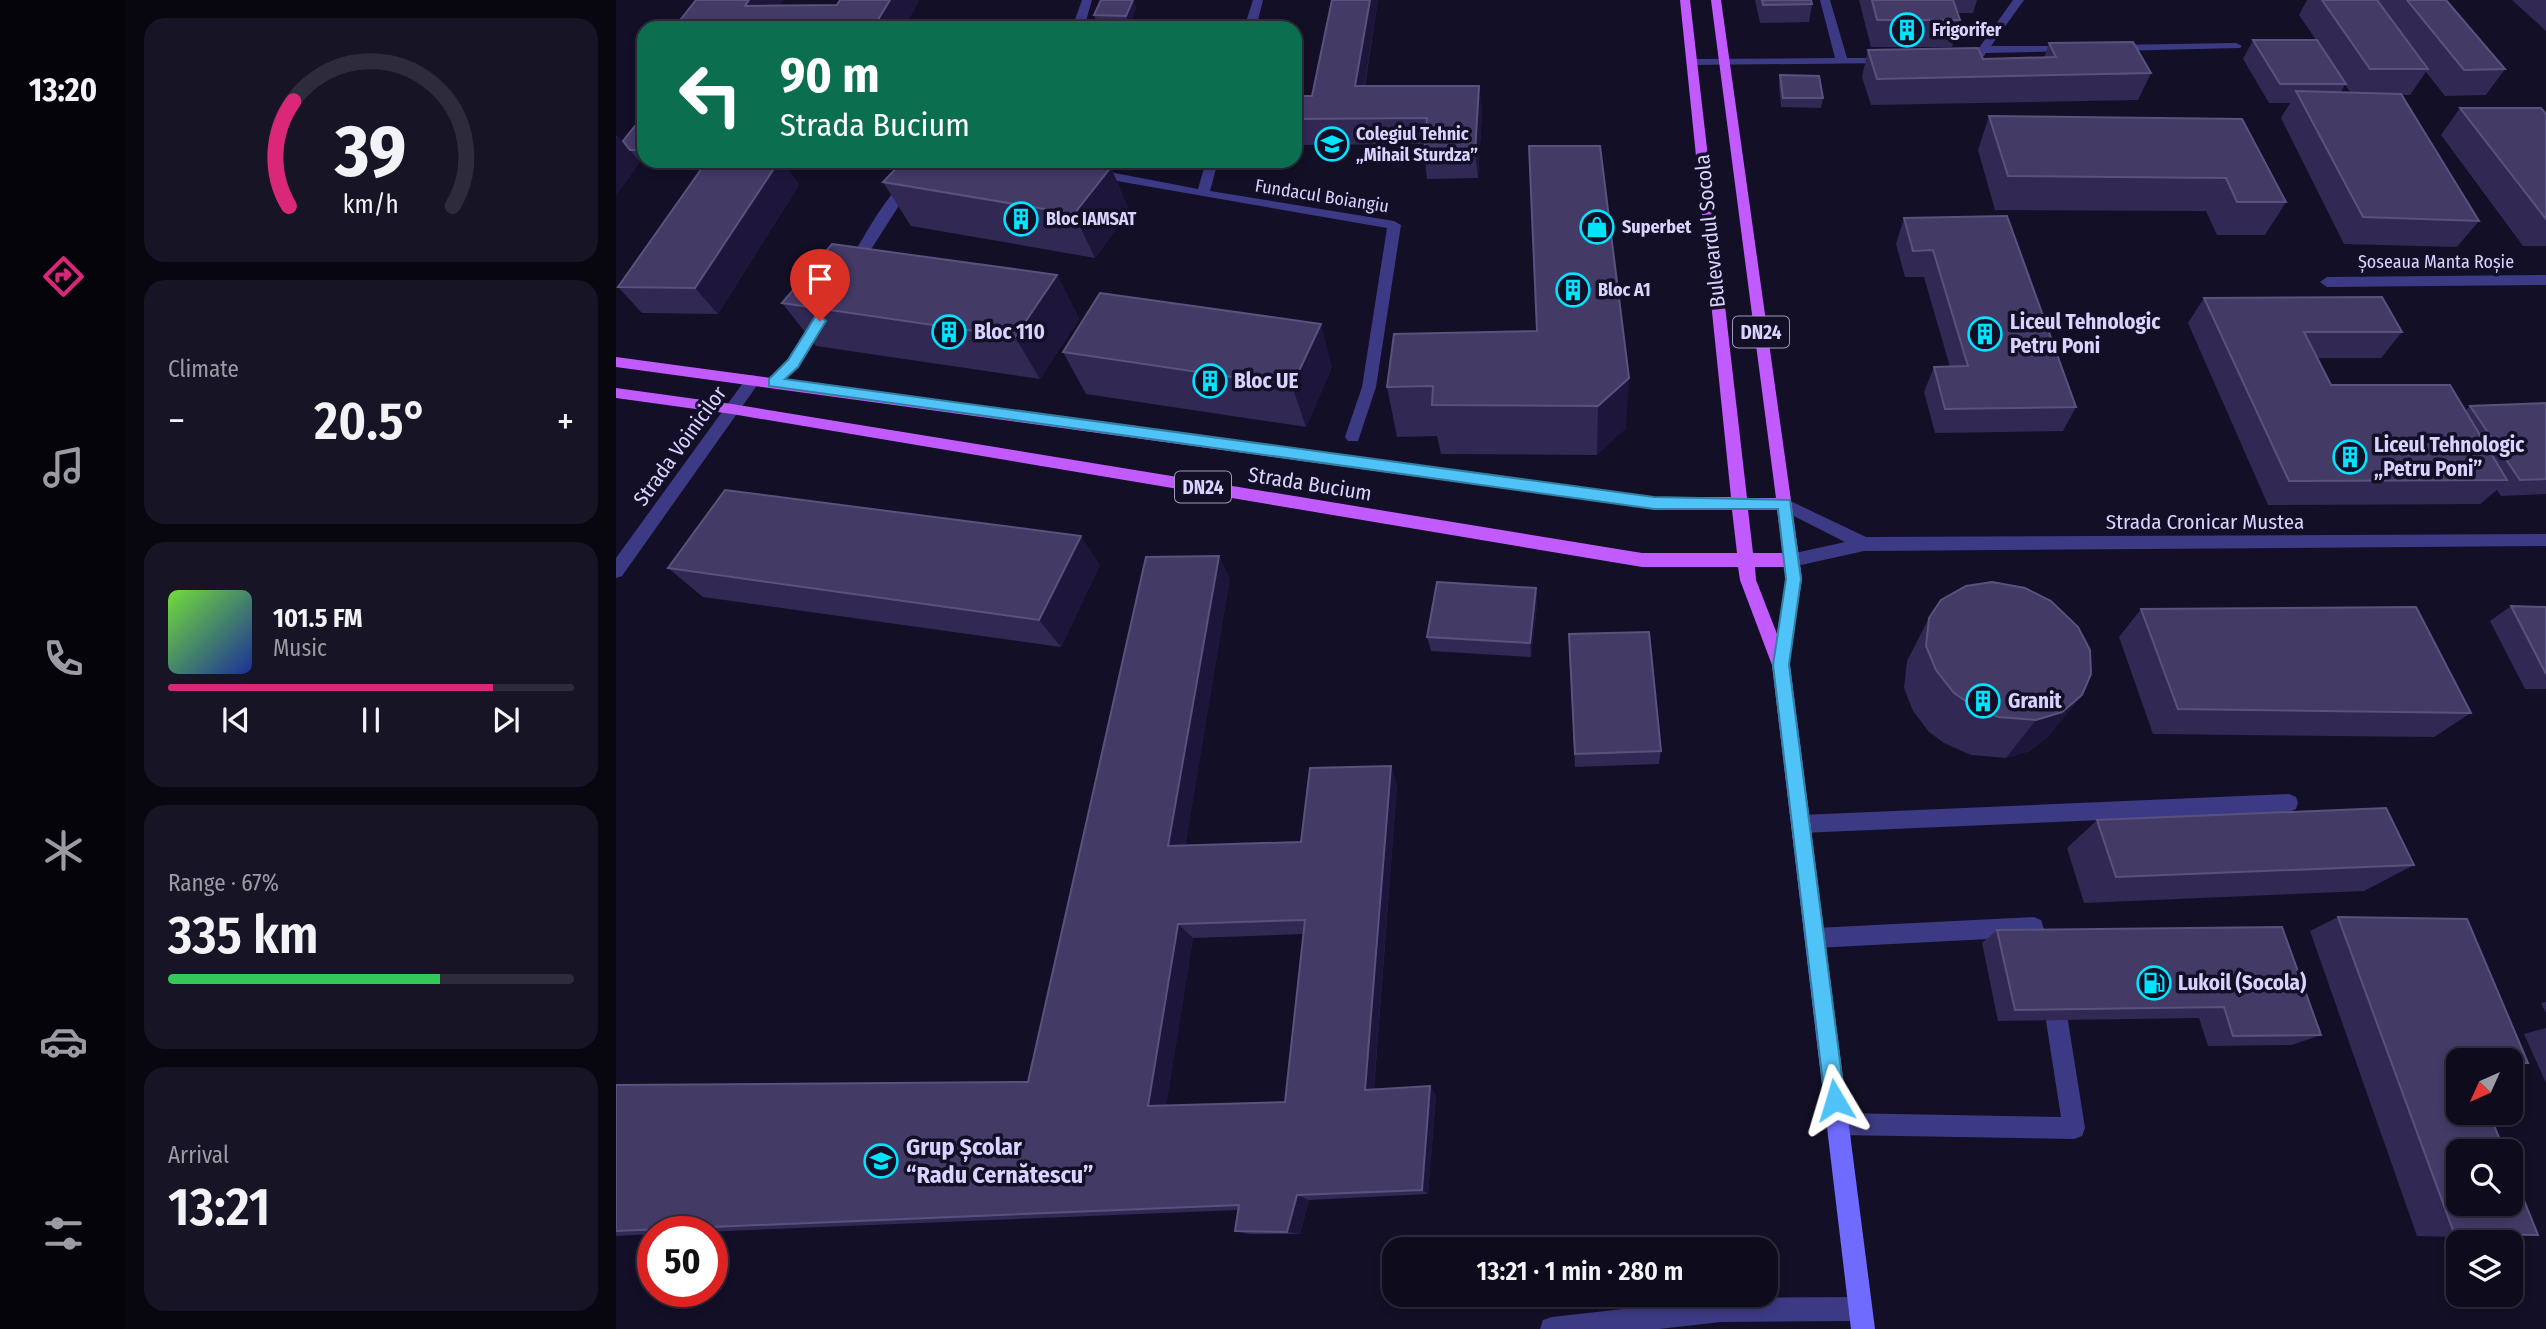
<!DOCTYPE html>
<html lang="en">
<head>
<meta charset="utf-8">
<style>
  :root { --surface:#0e0b1c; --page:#171425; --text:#f1f3f6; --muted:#9b9ba3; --line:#2e2b3b; --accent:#db2777 }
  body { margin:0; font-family:"Fira Sans Condensed",sans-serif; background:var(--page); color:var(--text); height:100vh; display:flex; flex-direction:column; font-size:26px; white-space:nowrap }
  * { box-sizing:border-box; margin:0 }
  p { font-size:23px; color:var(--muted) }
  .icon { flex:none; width:38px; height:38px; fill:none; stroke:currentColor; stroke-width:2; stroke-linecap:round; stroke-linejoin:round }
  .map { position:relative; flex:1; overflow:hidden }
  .drawer { display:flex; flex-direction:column; gap:18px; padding:18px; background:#08060f; width:490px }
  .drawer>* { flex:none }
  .top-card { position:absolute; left:21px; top:21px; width:665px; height:147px; border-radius:21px; box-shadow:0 4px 10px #0003,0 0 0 2px var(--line); background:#0b6e4f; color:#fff; overflow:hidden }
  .needle { width:46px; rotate:225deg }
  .buttons { position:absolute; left:1830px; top:1048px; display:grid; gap:14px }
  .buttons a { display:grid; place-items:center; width:77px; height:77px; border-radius:14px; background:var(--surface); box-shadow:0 4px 10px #0003,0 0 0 2px var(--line); font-size:35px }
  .speed { position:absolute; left:21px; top:1216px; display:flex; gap:14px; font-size:35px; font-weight:700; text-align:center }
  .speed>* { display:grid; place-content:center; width:91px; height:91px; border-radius:50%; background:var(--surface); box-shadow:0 4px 10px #0003,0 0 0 2px var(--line); line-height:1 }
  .speed .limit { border:10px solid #d22; background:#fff; color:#111 }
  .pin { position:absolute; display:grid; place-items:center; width:60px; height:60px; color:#fff; margin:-72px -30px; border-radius:50% 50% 50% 0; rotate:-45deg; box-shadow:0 0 7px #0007 }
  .pin .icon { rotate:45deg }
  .me { position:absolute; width:77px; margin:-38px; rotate:353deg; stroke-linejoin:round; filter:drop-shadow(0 0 5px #0008) }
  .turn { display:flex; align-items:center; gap:24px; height:147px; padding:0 28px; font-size:32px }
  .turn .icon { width:91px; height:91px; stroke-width:2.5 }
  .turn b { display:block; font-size:49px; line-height:60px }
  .big { font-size:52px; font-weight:600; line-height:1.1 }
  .drawer .widget { flex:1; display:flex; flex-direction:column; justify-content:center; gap:10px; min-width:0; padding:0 24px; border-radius:21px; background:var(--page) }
  .drawer .dial { align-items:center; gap:0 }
  .dial svg { height:182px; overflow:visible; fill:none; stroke:var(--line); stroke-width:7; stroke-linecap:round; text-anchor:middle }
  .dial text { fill:var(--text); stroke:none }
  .song { display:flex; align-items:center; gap:21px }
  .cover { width:84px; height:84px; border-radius:10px; background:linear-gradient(135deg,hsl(100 70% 55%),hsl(230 70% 35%)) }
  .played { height:7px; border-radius:4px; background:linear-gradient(90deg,var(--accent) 80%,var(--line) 80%) }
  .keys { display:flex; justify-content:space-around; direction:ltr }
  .heat { display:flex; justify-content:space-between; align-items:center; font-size:38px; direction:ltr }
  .charge { height:10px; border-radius:5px; background:linear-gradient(90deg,#34c759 67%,var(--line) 0) }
  .trip { position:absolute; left:766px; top:1237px; width:396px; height:70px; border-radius:21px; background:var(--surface); box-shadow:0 4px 10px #0003,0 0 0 2px var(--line); font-weight:600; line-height:70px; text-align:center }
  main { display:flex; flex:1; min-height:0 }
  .menu { display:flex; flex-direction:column; width:126px; justify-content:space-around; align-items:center; background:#06040b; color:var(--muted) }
  .menu .icon { width:49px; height:49px }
  .menu .active { color:var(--accent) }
  .menu b { font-size:32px; color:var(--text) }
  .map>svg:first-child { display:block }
</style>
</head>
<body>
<main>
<nav class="menu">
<b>13:20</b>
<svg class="icon active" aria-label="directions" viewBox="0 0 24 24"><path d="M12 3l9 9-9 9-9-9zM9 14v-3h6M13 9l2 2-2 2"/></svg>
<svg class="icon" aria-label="music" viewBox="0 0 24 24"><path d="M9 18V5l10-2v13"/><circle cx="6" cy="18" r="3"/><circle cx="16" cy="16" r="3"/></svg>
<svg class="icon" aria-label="phone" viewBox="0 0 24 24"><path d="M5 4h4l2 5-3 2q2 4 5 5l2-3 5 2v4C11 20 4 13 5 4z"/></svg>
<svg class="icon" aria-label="climate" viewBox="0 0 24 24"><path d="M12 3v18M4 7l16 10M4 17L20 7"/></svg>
<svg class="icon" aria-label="car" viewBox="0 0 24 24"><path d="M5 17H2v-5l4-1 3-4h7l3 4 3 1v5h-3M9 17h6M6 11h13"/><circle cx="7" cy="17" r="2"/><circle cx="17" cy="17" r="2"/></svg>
<svg class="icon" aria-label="filters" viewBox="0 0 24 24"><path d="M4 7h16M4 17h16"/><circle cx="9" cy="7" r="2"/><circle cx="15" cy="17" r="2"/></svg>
</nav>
<section class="drawer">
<div class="widget dial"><svg viewBox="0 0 100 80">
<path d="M14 69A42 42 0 1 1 86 69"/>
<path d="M14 69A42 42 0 0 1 16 23" stroke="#db2777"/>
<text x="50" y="56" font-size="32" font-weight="700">39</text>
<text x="50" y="72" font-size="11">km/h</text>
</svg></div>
<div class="widget"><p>Climate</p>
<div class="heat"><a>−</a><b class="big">20.5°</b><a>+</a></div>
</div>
<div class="widget">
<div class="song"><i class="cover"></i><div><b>101.5 FM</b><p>Music</p></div></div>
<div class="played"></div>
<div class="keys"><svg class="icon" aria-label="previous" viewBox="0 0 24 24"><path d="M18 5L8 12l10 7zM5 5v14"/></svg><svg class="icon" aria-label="pause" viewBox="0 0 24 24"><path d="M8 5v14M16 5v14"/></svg><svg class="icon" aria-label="next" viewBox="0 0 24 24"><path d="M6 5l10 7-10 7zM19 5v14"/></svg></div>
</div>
<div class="widget"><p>Range · 67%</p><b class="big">335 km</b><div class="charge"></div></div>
<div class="widget"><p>Arrival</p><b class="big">13:21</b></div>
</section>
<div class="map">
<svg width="1930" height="1329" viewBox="0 0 1930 1329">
  <rect width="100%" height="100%" fill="#130f26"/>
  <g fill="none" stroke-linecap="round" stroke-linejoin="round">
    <path fill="#3d3a85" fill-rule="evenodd" d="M637 0H647L640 28H628Z
      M1204 0H1214L1231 58H1272L1278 61 1276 63 1076 65 1070 62 1076 59 1219 58Z
      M1397 0H1408L1375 46H1455L1461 49 1459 51 1370 53 1362 64H1341V60L1355 59Z
      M1620 43 1626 46 1624 48 1497 51 1491 48 1497 45Z
      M590 161H602L594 191 778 221 785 225 760 387 742 441H732L729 437 746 387 771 228 478 177 472 173 478 169 582 189Z
      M1673 794 1680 797 1682 803 1680 809 1673 812 1185 833 1178 830 1175 824 1178 818 1185 815Z
      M1418 917 1425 920 1432 942 1429 949 1422 952 1415 949 1411 937 1199 948 1192 945 1189 938 1192 931 1199 928Z
      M1441 1010 1448 1014 1452 1021 1469 1128 1466 1136 1458 1139 1222 1135 1214 1132 1211 1124 1214 1116 1222 1113 1445 1117 1430 1021 1434 1014Z"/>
    <path fill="#3d3a85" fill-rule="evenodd" d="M466 0H476L468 28H456Z
      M317 161H334L308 174 289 196 242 270H232L230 267C253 230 276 178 317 161Z
      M1930 275V285L1711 287 1704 282 1711 277Z
      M206 313 213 318 182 367 163 387H153L151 383 153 379 172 359 201 315Z
      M137 375 144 380 142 384 6 576 0 578V558L132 376Z
      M1168 498 1250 537 1930 534V546L1248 551 1176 567 1170 565 1168 560 1170 555 1229 542 1162 508 1160 504Z
      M1244 1297 1252 1301 1256 1309 1252 1317 1244 1321 1105 1322 1043 1329H924L927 1320 936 1317 1105 1298Z"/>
    <path fill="#6f6bff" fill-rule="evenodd" d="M1165 657 1171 660 1174 665 1259 1329H1235L1156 665 1159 660Z"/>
    <path fill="#c25bff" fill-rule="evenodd" d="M1064 0H1074L1131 498H1160L1095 0H1105L1186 579 1171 670 1165 673 1159 670 1156 665 1124 580 1122 567H1026L116 414 0 398V388L116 404 1026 553H1121L1116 510 1038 509 0 367V357L1038 497H1115ZM1132 510H1161L1167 553H1137ZM1139 567H1168L1170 579 1161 634 1140 580Z"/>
  </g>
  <path fill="#312854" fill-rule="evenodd" d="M517 0 520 9 513 25 481 24 478 15Z
    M716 0H762L749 86H863L866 112 862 178 811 179 808 152 809 144 679 145V96H696Z
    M1139 0H1195L1196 4 1193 22 1144 23Z
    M1243 0H1361L1357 13H1341L1344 20 1336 47H1255Z
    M1691 0H1830L1889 69 1870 95 1829 96 1810 72 1794 95H1786L1863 221 1841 247 1728 244 1665 118 1674 103H1653L1627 59 1637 40H1700L1683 15ZM1729 85 1735 93 1725 92Z
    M1896 0H1930V31Z
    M1433 43 1535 73 1522 100 1255 105 1246 77 1252 50 1367 59 1428 58Z
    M1164 75 1207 98 1205 108 1165 107 1163 85Z
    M1844 108 1930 114V246H1907L1825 135Z
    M1373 116 1626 119 1670 202 1649 235H1601L1590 211 1379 210 1362 150Z
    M28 126V160H22L24 162 0 195V136L7 141Z
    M91 161H166L183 185 102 314 26 313 2 287Z
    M495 167 513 211 479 258 295 226 267 182Z
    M1288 218 1460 407 1447 431 1319 433 1308 392 1318 367H1334L1308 277H1289L1280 244Z
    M441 275 463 319 424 379 200 346 166 303Z
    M1588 298 1786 332 1765 358H1701L1715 385 1849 411 1854 406 1930 403V494L1885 496 1881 490 1864 504 1652 505 1572 323Z
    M921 331 1010 428 981 455 825 454 821 436 781 437 771 387Z
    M447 352 716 367 690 427 470 394Z
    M484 565 445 647 87 597 52 568Z
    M614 578 569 845 685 842 781 784 758 1090 820 1095 812 1194 693 1200 684 1234H633L619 1231 623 1210 85 1232H37V1234L0 1236V1085L412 1082ZM687 934 669 1102 550 1106 577 938Z
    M920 588 921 603 915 657 815 651 811 637Z
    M1325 600 1434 735 1414 751 1390 758 1355 755 1328 743 1313 732 1297 711 1288 688 1291 661 1313 618Z
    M1895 606 1930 607V689H1909L1874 621Z
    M1525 609 1855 713 1818 737 1537 734 1503 637Z
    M953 649 1045 751 1043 764 959 767Z
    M1481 820 1798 865 1748 891 1468 903 1451 848Z
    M1722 917 1912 1063 1895 1067V1060H1843L1922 1235 1882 1238 1801 1236 1694 931Z
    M1381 930 1705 1035 1676 1045 1592 1046 1583 1018 1382 1021 1366 943Z
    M1930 1002V1013L1925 1003Z
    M1930 1028V1083L1908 1034Z"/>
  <path fill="#1d163a" d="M133 0H168L149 28 129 6Z
    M274 0H304L288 28H257Z
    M517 0 520 9 513 25 510 16Z
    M754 0H762L744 113 739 86Z
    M863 86 866 112 862 178 859 152Z
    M2 136 24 162 0 195V139Z
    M163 161H166L183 185 102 314 79 288Z
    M495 167 513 211 479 258 458 214Z
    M441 275 463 319 424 379 399 337Z
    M705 324 716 367 690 427 676 386Z
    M1013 378 1010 428 981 455 982 406Z
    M465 536 484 565 445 647 423 620Z
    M603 556 614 578 567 862 552 846Z
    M920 588 921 603 915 657 914 643Z
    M1466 695 1434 735 1414 751 1390 758 1420 720Z
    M775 766 781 784 757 1099 749 1090Z
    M562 924 577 938 549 1114 532 1106Z
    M814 1086 820 1095 812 1194 806 1190Z
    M681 1195 693 1200 684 1234 671 1232Z"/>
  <path fill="#433a66" stroke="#5a527e" stroke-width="2" fill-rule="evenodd" d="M80 0H133L129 6 221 5 224 0H274L257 28H58Z
    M485 0H517L510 16 478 15Z
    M716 0H754L739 86H863L859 152H808L811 118 679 119V96H696Z
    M1146 0H1195L1196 4 1147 5Z
    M1256 0H1337L1344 20H1261Z
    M1706 0H1761L1812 69H1754Z
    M1791 0H1830L1889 69 1848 70Z
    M1637 40H1701L1730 84H1664Z
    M1517 42 1535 73 1261 79 1252 50 1362 48 1367 59 1440 57 1433 43Z
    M1164 75 1203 76 1207 98H1167Z
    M1680 91 1785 94 1863 221 1747 217Z
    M1844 108H1925L1930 114V219Z
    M1373 116 1626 119 1670 202H1621L1610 178 1392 176Z
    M19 126H28V150H14L7 141Z
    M913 146H984L1013 378 982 406 816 405 817 386 771 387 778 334 921 331Z
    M91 161H163L79 288 2 287Z
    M287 161H459L495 167 458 214 267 182Z
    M1391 216 1460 407 1329 409 1318 367 1352 366 1317 250 1297 251 1288 218Z
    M216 244 441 275 399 337 166 303Z
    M484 293 705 324 676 386 447 352Z
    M1766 297 1786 332H1688L1715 385H1834L1891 480 1673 481 1588 298Z
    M1930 403V479L1904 480 1854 406Z
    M109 490 465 536 423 620 52 568Z
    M603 556 552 846 685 842 694 768 775 766 749 1090 814 1086 806 1190 681 1195 671 1232 619 1231 623 1205 0 1231V1085L412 1082 530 557ZM689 920 669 1102 532 1106 562 924Z
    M821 582 920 588 914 643 811 637Z
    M1376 582 1409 588 1435 601 1462 627 1474 650 1475 674 1466 695 1446 712 1420 720 1382 717 1354 704 1338 693 1320 670 1310 646 1313 618 1325 600 1350 586Z
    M1895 606 1930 607V674Z
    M1800 607 1855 713 1562 709 1525 609Z
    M1033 632 1045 751 959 754 953 634Z
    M1770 808 1798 865 1500 877 1481 820Z
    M1722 917 1851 919 1912 1063H1895V1060H1843V1113H1873L1889 1152H1843V1204H1895V1168L1922 1235 1838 1233Z
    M1666 927 1705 1035 1617 1036 1608 1007 1399 1010 1381 930Z"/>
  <path fill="#4fc3f7" stroke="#337fa1" stroke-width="2" d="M204 316 210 321 182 367 169 379 1038 497 1174 500 1185 579 1173 665 1229 1100 1226 1107 1219 1110 1212 1107 1209 1100 1157 665 1170 579 1162 509H1038L153 386V379L172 360 199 317Z"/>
  <defs>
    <symbol id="building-ring" viewBox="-11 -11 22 22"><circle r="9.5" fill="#130f26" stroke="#00e5ff" stroke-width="1.5"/><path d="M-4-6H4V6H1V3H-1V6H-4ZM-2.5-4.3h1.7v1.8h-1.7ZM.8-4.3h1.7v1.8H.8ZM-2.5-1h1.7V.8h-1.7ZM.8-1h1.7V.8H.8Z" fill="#00e5ff"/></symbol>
    <symbol id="school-ring" viewBox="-11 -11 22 22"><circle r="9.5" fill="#130f26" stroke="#00e5ff" stroke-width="1.5"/><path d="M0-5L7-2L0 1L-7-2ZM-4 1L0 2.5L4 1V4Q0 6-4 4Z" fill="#00e5ff"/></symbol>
    <symbol id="shop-ring" viewBox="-11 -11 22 22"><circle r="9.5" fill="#130f26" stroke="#00e5ff" stroke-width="1.5"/><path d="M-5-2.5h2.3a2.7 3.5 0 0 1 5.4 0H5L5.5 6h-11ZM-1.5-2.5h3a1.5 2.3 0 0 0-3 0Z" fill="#00e5ff"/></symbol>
    <symbol id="fuel-ring" viewBox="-11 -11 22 22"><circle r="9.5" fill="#130f26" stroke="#00e5ff" stroke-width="1.5"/><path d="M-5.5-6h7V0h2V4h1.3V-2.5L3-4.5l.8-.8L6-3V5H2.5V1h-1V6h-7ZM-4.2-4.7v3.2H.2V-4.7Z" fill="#00e5ff"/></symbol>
  </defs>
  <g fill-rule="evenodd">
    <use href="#building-ring" x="1272" y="11" width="38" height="38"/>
    <use href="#school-ring" x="697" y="125" width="38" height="38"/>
    <use href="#building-ring" x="386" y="200" width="38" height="38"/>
    <use href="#shop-ring" x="962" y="208" width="38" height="38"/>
    <use href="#building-ring" x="938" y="271" width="38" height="38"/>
    <use href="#building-ring" x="314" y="313" width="38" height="38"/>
    <use href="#building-ring" x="1350" y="315" width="38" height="38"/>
    <use href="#building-ring" x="575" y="362" width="38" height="38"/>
    <use href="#building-ring" x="1715" y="438" width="38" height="38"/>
    <use href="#building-ring" x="1348" y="682" width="38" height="38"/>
    <use href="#fuel-ring" x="1519" y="964" width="38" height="38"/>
    <use href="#school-ring" x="246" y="1142" width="38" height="38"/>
  </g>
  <g text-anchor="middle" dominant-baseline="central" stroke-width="7" stroke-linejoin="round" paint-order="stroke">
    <g font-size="18" font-weight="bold" fill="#d9d4ff" stroke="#130f26" text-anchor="start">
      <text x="1316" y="30">Frigorifer</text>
      <text x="740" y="134">Colegiul Tehnic<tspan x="740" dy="21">„Mihail Sturdza”</tspan></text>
      <text x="430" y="219">Bloc IAMSAT</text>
      <text x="1006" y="227">Superbet</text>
      <text x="982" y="290">Bloc A1</text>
    </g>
    <g font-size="18" fill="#d9d4ff" stroke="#130f26">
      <text transform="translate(706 196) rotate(9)">Fundacul Boiangiu</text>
      <text x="1820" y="262">Șoseaua Manta Roșie</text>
    </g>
    <g fill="#130f26" stroke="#9e99be" stroke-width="2">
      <rect x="1117" y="316.5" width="56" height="31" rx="5"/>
      <rect x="559" y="471.5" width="56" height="31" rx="5"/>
    </g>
    <g font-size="19" font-weight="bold" fill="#d9d4ff">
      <text x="1145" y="332">DN24</text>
      <text x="587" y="487">DN24</text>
    </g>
    <g font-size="21" fill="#d9d4ff" stroke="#130f26">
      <text transform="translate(1094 231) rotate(-96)">Bulevardul Socola</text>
      <text transform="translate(64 446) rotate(-54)">Strada Voinicilor</text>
      <text transform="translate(694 484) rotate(9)">Strada Bucium</text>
      <text x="1589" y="522">Strada Cronicar Mustea</text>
    </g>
    <g font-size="21" font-weight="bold" fill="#d9d4ff" stroke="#130f26" text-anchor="start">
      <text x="1394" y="322">Liceul Tehnologic<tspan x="1394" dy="24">Petru Poni</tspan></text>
      <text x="358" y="332">Bloc 110</text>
      <text x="618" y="381">Bloc UE</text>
      <text x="1758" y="445">Liceul Tehnologic<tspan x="1758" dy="24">„Petru Poni”</tspan></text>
      <text x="1392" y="701">Granit</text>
      <text x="1562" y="983">Lukoil (Socola)</text>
    </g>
    <g font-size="24" font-weight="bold" fill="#d9d4ff" stroke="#130f26" text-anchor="start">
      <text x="290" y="1147">Grup Școlar<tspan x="290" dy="28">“Radu Cernătescu”</tspan></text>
    </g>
  </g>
</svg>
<div class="buttons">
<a><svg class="needle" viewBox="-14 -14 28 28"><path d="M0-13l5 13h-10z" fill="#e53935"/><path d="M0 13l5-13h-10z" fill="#9b9ba3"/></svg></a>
<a><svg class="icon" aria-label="search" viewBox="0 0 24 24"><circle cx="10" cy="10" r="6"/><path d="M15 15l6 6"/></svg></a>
<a><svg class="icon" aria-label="layers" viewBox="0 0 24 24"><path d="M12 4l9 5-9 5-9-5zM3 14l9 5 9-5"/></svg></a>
</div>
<div class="speed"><div class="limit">50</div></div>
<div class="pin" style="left:204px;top:321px;background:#d93025"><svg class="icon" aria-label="arrive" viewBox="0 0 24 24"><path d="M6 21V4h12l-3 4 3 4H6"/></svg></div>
<svg class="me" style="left:1219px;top:1100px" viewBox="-20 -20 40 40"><path d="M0-17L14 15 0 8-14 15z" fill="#4fc3f7" stroke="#fff" stroke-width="4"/></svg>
<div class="trip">13:21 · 1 min · 280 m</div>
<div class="top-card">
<div class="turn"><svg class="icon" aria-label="left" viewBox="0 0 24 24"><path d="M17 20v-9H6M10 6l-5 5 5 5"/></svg><div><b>90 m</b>Strada Bucium</div></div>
</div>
</div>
</main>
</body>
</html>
